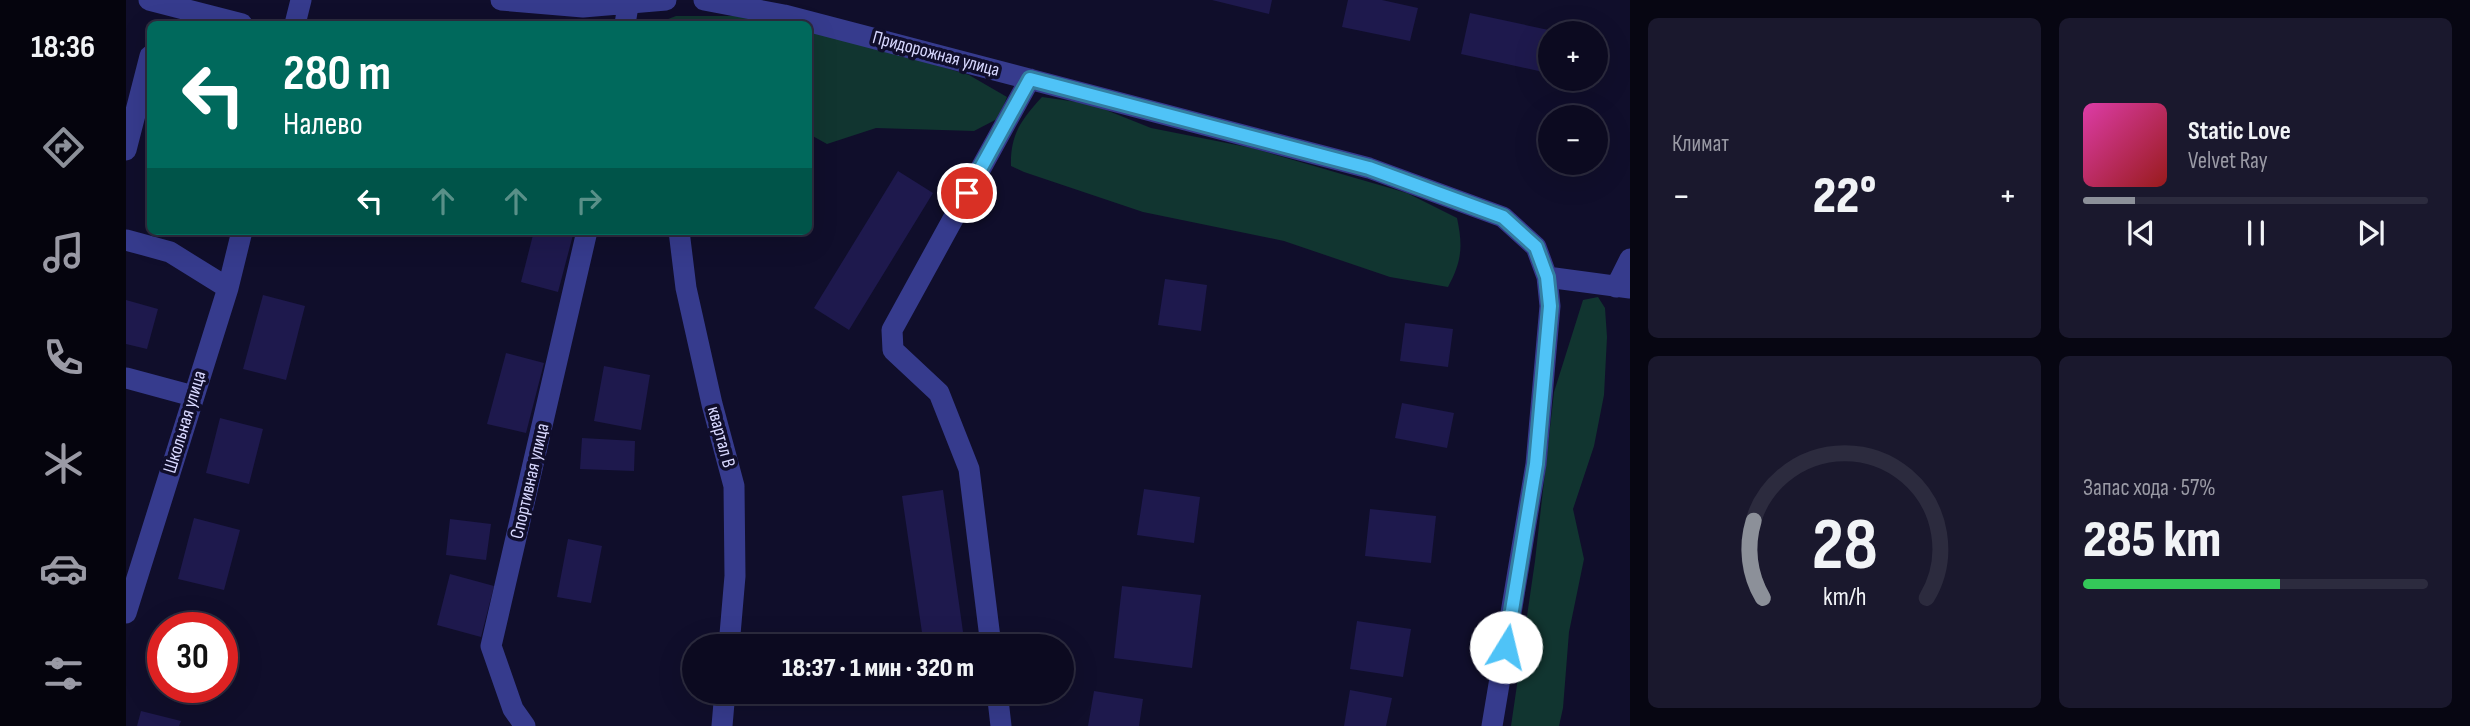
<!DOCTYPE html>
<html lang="ru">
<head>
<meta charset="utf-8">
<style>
  :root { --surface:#0c0a20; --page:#1a182d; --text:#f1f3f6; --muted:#9a9aa5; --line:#2c2b3e; --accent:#8c9099 }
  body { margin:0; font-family:"Sofia Sans Condensed",sans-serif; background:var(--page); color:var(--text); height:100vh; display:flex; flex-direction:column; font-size:26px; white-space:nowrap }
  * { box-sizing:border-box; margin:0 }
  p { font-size:23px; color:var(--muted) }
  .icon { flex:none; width:38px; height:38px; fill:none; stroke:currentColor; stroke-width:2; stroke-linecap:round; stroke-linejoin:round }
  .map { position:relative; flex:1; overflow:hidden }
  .details { display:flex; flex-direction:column; gap:18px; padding:18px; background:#070612; width:840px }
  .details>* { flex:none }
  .banner { position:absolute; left:21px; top:21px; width:665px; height:214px; border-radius:10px; box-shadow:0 7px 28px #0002,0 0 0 2px var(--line); background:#00695c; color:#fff; overflow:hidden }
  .fabs { position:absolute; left:1412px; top:21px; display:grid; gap:14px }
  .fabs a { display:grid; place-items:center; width:70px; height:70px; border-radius:50%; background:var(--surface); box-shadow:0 7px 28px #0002,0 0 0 2px var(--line); font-size:35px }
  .speed { position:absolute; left:21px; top:612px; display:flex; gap:14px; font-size:35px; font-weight:700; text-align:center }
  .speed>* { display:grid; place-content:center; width:91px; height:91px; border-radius:50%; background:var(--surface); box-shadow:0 7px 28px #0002,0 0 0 2px var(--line); line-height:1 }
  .speed .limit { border:10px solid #d22; background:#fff; color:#111 }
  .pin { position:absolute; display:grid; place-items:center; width:60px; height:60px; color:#fff; margin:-30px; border:4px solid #fff; border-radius:50%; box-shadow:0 2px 7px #0007 }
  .me { position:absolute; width:77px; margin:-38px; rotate:9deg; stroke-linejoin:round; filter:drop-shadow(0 0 5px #0008) }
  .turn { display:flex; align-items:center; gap:24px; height:147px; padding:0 21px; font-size:32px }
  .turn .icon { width:91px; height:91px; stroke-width:2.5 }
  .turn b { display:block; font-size:49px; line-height:60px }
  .lanes { display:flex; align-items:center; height:66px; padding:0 21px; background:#0003; justify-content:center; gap:35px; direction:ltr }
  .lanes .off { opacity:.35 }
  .big { font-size:52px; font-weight:800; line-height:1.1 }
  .details .card { flex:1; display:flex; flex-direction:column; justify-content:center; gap:10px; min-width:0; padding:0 24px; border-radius:10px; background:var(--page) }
  .details .dial { align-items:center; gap:0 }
  .dial svg { height:182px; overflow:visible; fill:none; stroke:var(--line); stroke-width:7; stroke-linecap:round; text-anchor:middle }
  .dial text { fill:var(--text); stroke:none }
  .song { display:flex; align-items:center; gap:21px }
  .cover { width:84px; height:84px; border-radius:10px; background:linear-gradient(135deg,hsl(320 70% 55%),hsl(0 70% 35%)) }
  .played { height:7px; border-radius:4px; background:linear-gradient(90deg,var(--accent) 15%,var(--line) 15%) }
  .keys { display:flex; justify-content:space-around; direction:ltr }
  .heat { display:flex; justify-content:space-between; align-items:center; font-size:38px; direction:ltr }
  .charge { height:10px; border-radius:5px; background:linear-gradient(90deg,#34c759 57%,var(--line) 0) }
  .details .tiles { flex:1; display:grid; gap:18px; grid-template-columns:repeat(2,1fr) }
  .trip { position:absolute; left:556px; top:634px; width:392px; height:70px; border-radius:35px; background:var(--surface); box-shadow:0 7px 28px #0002,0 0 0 2px var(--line); font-weight:800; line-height:70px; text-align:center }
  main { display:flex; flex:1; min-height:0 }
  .dock { display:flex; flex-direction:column; width:126px; justify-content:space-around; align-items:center; background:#05040d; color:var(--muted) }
  .dock .icon { width:49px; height:49px }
  .dock .current { color:var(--accent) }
  .dock b { font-size:32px; color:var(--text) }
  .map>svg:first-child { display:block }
</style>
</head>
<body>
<main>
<nav class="dock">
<b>18:36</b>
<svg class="icon current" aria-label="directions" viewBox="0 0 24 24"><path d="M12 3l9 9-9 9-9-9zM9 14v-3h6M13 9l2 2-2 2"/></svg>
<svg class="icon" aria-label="music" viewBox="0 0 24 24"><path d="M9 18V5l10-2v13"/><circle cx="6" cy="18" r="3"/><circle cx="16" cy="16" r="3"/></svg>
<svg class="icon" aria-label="phone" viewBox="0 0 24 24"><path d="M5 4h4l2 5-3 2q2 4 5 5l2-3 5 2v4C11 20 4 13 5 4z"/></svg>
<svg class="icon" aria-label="climate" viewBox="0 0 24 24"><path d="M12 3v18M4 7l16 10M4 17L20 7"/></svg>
<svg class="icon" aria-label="car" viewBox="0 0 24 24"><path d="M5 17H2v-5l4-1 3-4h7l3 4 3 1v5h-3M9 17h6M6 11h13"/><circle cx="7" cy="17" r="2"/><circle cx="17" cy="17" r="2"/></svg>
<svg class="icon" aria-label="filters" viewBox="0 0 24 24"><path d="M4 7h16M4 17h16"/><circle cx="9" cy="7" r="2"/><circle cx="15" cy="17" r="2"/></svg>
</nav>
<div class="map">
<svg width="1504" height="726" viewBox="0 0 1504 726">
  <rect width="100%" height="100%" fill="#100e2b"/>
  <path fill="#113530" d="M550 16H611L665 24H529Z
    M682 27 843 75 881 97 873 118 848 131 750 128 701 144 683 134Z
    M916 97 965 104 1025 128 1126 148 1281 193 1331 218C1337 246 1336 261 1322 287L1264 277 1158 241 1017 212 898 172 885 166C884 135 895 120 916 97Z
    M1472 297 1479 308 1481 337 1478 395 1468 446 1447 509 1458 559 1443 632 1437 708 1433 726H1385L1409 561 1428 392 1457 300Z"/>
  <path fill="#1e194d" d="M1086 0H1146L1143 14Z
    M1222 0H1256L1292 8 1284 41 1216 27Z
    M1344 13 1432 32 1424 33V61L1422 73 1335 54Z
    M772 171 807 193 723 330 688 308Z
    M408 231H448L432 292 395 282Z
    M1039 279 1081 285 1075 331 1032 325Z
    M137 295 179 306 160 380 117 369Z
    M0 300 32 309 21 349 0 344Z
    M1279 323 1327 329 1322 367 1274 361Z
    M380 353 418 363 400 433 361 424Z
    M478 366 524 375 515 430 468 421Z
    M1276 403 1328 413 1321 448 1269 438Z
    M94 418 137 429 123 484 80 473Z
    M456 438 509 441 508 471 454 469Z
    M1018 489 1074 497 1068 543 1011 535Z
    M817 490 839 646H798L776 496Z
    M1244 509 1310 516 1305 563 1239 556Z
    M68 518 114 530 98 590 52 579Z
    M324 519 365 524 360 560 320 555Z
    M442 539 476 546 465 603 431 597Z
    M324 574 368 586 355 637 311 625Z
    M996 586 1075 595 1066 668 988 658Z
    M1231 621 1285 629 1277 677 1224 669Z
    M39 622 61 627V628H38Z
    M36 635 37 636V679L25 676Z
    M1224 690 1266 698 1260 726H1218Z
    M968 691 1017 699 1013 726H962Z
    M15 711 55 721 53 726H11Z"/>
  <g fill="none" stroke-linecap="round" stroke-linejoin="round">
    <path stroke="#363b8d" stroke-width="21" d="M23 0 116 24
      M375 0 457 7 540 0
      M578 0 658 15 1243 168 1377 217 1410 247 1421 277 1424 306 1410 464 1366 726
      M169 24 175 0
      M499 24 503 0
      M0 150 24 56
      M553 231 560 288 586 404 608 486 609 576 603 646
      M0 240 44 252 102 288
      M1421 277 1504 288
      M1490 287 1504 259
      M0 378 67 396
      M0 613 102 288 116 231
      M865 646 843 469 813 393 767 350 766 330 904 79
      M871 691 875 726
      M399 726 387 709 365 646 461 231
      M596 726 599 691"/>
  </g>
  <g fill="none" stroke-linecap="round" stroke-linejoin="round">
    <defs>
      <path id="route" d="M841 193 904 79 1243 168 1377 217 1410 247 1421 277 1424 306 1410 464 1380 647"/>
    </defs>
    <use href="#route" stroke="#337fa1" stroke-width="18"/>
    <use href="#route" stroke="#4fc3f7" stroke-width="12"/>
  </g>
  <g text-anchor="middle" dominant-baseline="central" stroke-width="7" stroke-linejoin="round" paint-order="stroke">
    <g font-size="19" fill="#d8d8ff" stroke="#100e2b">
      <text transform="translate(810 54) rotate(15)">Придорожная улица</text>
      <text transform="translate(59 422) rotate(-73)">Школьная улица</text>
      <text transform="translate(595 437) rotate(75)">квартал В</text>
      <text transform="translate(404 481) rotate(-77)">Спортивная улица</text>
    </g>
  </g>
</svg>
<div class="fabs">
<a>+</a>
<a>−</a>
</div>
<div class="speed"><div class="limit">30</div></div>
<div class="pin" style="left:841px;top:193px;background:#d93025"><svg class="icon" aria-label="arrive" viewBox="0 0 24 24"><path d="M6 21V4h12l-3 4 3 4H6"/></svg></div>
<svg class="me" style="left:1380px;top:647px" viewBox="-20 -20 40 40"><circle r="19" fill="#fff"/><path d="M0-13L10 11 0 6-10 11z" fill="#4fc3f7"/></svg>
<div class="trip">18:37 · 1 мин · 320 m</div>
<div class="banner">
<div class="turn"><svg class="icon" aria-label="left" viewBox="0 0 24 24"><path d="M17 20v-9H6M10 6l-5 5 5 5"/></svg><div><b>280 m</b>Налево</div></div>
<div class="lanes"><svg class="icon" aria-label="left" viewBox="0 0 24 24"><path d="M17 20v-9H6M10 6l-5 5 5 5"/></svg><svg class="icon off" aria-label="ahead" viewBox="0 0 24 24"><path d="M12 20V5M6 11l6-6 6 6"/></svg><svg class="icon off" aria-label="ahead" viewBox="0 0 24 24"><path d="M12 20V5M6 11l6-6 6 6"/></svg><svg class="icon off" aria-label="right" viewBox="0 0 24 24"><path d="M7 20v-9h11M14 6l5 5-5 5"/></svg></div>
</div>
</div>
<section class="details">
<div class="tiles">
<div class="card"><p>Климат</p>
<div class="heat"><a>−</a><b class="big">22°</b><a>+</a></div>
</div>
<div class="card">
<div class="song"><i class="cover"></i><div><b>Static Love</b><p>Velvet Ray</p></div></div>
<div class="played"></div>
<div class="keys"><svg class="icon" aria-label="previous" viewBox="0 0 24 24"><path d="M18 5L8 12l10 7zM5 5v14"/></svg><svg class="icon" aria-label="pause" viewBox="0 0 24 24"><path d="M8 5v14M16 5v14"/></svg><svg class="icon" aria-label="next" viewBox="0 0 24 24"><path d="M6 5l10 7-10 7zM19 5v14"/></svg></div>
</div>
<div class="card dial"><svg viewBox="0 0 100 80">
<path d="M14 69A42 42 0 1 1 86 69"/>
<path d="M14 69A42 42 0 0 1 10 35" stroke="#8c9099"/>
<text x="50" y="56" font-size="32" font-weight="700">28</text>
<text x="50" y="72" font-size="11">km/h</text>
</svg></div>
<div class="card"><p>Запас хода · 57%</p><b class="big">285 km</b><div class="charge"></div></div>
</div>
</section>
</main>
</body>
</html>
